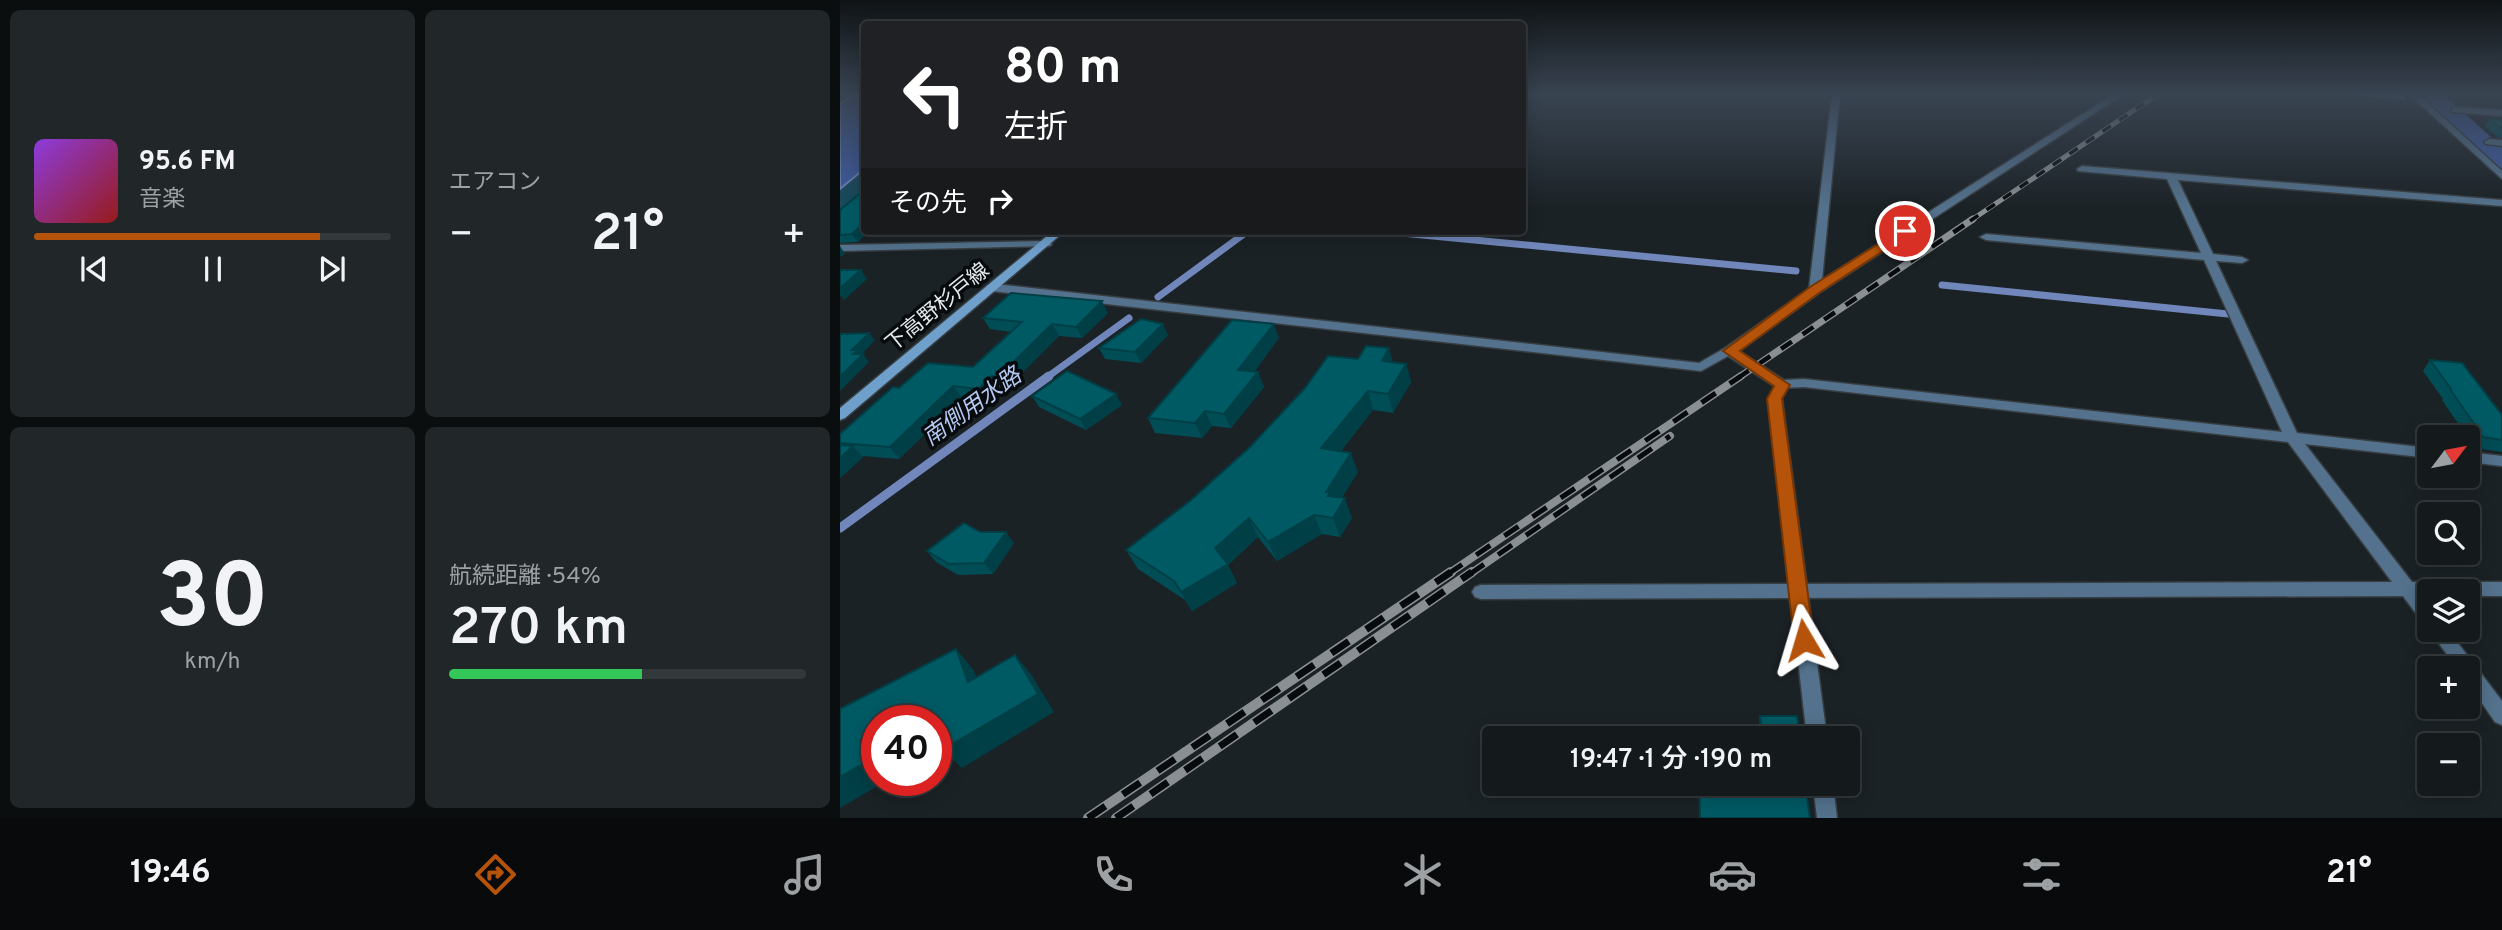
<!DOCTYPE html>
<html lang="ja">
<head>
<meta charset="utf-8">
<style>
  :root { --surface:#141a1c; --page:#212729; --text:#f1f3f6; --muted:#9da1a3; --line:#33383b; --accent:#b45309 }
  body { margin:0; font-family:Overpass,"Noto Sans JP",sans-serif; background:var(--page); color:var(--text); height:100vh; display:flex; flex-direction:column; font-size:26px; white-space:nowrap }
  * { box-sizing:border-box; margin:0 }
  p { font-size:23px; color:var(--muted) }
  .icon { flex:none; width:38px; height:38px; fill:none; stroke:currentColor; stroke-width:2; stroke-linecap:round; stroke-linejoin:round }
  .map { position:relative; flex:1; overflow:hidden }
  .drawer { display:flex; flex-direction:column; gap:10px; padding:10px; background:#0b0e0f; width:840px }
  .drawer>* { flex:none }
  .hud { position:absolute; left:21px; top:21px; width:665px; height:214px; border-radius:7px; box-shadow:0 4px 18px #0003,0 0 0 2px var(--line); background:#202124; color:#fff; overflow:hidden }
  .needle { width:46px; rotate:58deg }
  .controls { position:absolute; left:1577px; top:425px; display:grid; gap:14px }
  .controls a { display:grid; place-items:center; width:63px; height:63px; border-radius:7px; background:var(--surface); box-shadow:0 4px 18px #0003,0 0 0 2px var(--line); font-size:35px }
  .speed { position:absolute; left:21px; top:705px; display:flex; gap:14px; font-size:35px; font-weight:700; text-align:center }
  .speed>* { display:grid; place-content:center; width:91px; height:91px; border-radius:50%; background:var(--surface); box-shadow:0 4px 18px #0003,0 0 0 2px var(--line); line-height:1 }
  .speed .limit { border:10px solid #d22; background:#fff; color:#111 }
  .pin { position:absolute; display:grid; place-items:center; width:60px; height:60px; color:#fff; margin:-30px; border:4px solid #fff; border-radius:50%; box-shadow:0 2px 7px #0007 }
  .me { position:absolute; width:77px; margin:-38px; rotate:353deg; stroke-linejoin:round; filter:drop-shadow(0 0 5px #0008) }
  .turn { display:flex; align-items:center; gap:24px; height:147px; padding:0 28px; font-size:32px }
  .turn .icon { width:91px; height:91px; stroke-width:2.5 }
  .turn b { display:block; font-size:49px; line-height:60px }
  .then { display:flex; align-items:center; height:66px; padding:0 28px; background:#0003; gap:14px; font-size:26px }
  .big { font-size:52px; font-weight:600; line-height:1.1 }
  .drawer .widget { flex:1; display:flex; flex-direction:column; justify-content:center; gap:10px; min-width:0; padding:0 24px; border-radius:10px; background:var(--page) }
  .drawer .dial { align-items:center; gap:0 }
  .dial b { font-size:91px; line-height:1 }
  .song { display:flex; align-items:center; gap:21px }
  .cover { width:84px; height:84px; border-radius:10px; background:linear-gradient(135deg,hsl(270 70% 55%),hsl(0 70% 35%)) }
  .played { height:7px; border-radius:4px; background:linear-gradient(90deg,var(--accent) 80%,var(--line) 80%) }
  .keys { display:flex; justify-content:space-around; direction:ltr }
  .heat { display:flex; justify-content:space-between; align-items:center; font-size:38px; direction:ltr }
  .charge { height:10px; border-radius:5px; background:linear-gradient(90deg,#34c759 54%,var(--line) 0) }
  .drawer .tiles { flex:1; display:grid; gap:10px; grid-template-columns:repeat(2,1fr) }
  .trip { position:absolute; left:642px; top:726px; width:378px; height:70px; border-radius:7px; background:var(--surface); box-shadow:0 4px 18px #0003,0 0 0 2px var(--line); font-weight:600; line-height:70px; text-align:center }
  .menu { display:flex; height:112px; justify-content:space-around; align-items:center; background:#080a0b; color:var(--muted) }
  .menu .icon { width:49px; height:49px }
  .menu .current { color:var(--accent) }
  .menu b { font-size:32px; color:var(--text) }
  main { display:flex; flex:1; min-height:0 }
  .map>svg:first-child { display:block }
</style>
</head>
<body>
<main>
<section class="drawer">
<div class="tiles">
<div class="widget">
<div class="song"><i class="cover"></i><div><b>95.6 FM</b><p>音楽</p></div></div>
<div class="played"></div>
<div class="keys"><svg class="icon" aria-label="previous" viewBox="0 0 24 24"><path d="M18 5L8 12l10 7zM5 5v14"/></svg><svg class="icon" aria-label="pause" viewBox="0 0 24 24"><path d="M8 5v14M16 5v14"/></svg><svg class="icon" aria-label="next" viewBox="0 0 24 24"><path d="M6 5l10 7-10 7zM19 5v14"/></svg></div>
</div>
<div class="widget"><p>エアコン</p>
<div class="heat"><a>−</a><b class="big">21°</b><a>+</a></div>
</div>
<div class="widget dial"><b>30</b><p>km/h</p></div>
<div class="widget"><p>航続距離 · 54%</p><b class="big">270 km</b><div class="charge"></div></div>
</div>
</section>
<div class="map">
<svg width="1662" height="818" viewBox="0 0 1662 818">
  <rect width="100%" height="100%" fill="#1b2226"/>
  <path fill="#16495c" d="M24 169V190L0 210V189Z"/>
  <path fill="#3f5da6" stroke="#7187bb" stroke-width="2" d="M14 94H24V169L0 189V104Z"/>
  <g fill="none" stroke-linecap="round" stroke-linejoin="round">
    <path stroke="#7187bb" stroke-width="5" d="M1523 94 1564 97"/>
    <path stroke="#7187bb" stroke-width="7" d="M541 231 956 271
      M1102 285 1388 314
      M318 297 408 231
      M206 378 289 318"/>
    <path stroke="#7187bb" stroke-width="9" d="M0 528 209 376"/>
    <path fill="#3f5da6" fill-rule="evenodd" d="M1572 94H1603L1662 147V174L1651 171Z"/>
    <defs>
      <path id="minor" d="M992 94H1000L982 280 1274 94H1284L979 293 899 351 944 380 964 379 1442 432 1364 260 1146 240 1140 237 1146 234 1361 253 1327 179 1238 171 1237 169 1242 166 1662 200V206L1338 180 1373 254 1402 257 1408 260 1402 263 1376 261 1457 433 1589 448V458L1465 444 1572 582H1662V596H1628V592H1589V596H1582L1589 605V625L1583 623 1563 596 641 599 635 597 632 592 635 587 641 585 1552 582 1448 442 964 387 937 388 885 354 883 351 885 348 969 289Z
        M1569 94H1578L1662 171V179Z
        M1615 107 1662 110V116L1612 112 1611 110Z
        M1649 139 1662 140V146L1646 144 1644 142Z
        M206 241 212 244 210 246 0 251V245Z
        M1628 452 1662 456V466L1628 462Z
        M1589 630H1608L1662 701V725L1655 722 1628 683V668H1617Z"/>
      <path id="tertiary" d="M155 284 859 363 885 348H895L897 351 861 371 151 291 149 288Z
        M935 394 942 399 987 738H967L928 399Z
        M973 784H993L997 818H977Z"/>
      <path id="secondary" d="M213 231H225L5 418 0 420V408Z"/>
    </defs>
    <use href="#minor" stroke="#373e42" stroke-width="3"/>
    <use href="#tertiary" stroke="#373e42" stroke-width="3"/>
    <use href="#secondary" stroke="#373e42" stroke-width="3"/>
    <use href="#minor" fill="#54728d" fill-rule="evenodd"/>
    <use href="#tertiary" fill="#54728d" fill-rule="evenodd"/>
    <use href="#secondary" fill="#6fa0cc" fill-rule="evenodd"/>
    <defs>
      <path id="rail-far3" d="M1130 221 1318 94"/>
      <path id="rail-far2" d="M898 378 1133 219"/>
      <path id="rail-far1" d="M608 574 901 376
        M630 574 830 436"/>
      <path id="rail" d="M248 818 611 572
        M276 818 632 572"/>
    </defs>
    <use href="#rail-far3" stroke="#898f93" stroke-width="5"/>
    <use href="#rail-far2" stroke="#898f93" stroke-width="7"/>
    <use href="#rail-far1" stroke="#898f93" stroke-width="8"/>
    <use href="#rail" stroke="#898f93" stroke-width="10"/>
    <use href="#rail-far3" stroke="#080b0d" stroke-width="3.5" stroke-dasharray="10" stroke-linecap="butt"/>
    <use href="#rail-far2" stroke="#080b0d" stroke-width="4.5" stroke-dasharray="13" stroke-linecap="butt"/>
    <use href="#rail-far1" stroke="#080b0d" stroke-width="5" stroke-dasharray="17" stroke-linecap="butt"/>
    <use href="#rail" stroke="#080b0d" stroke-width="7" stroke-dasharray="21" stroke-linecap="butt"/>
  </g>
  <path fill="#004d56" d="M1650 119 1662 120V138L1657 137 1645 126Z
    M0 210 18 242 0 243Z
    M268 313 242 338 219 336 165 390 160 387 146 401 122 398 59 459 22 456 23 457 0 478V434L59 388 133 367 171 332 150 329 143 318Z
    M328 335 301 363 265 359 259 348Z
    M439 338 414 372H418L424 387 391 428 372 426 362 438 315 433 308 418Z
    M1590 360 1662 415V452L1634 448 1628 438 1602 400 1603 399 1583 371Z
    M553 362 566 364 571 382 553 413 533 410 501 451 518 472 501 498 512 518 500 537 482 534 437 561 418 537 388 565 397 583 352 611 345 600 298 569 286 550 350 501Z
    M192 396 282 405 246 430 199 407Z
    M140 532 174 543 153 574 118 575 96 562 87 551Z
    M920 716 960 738H920L919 726Z"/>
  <path fill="#003f46" d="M24 223V231H30L18 242 12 234Z
    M0 246 5 254 1 257 0 255Z
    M21 270 27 279 4 300 0 295V288Z
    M262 301 268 313 242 338 236 327Z
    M212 324 219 336 165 390 157 378Z
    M323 324 328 335 301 363 295 352Z
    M434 324 439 338 404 384 398 370Z
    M29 333 35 340 21 355 23 354 29 362 0 391V377L12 350Z
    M549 348 554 366 542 361Z
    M566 364 571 382 553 413 548 394Z
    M418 372 424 387 391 428 384 414Z
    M152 376 160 387 146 401 138 389Z
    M113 386 122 398 59 459 50 447Z
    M528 391 533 410 488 467 481 448Z
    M276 394 282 405 246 430 240 419Z
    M365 411 372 426 362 438 355 423Z
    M13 446 23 457 0 478V458Z
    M511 453 518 472 496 507 505 498 512 518 500 537 493 518 486 492Z
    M474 515 482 534 437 561 428 542Z
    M409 518 418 537 388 565 397 583 352 611 341 592 375 548Z
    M166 532 174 543 153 574 144 563Z
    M116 649 133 669 146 701 128 682Z
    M175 655 191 674 214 712 122 768 102 750Z
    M96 730 112 744 96 753Z
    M37 756V780H48L0 808V777Z"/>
  <path fill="#005a64" stroke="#003f46" stroke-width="2" d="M1650 119 1662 120V129Z
    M24 190V223L12 234 0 235V210Z
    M0 270H21L0 288Z
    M171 293 262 301 236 327 212 324 157 378 152 376 138 389 113 386 50 447 0 443V434L53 387 59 388 88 363 133 367 182 322 143 318Z
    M301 319 323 324 295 352 259 348Z
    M392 320 434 324 398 370 418 372 384 414 365 411 355 423 308 418Z
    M29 333 12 350H18L13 354H23L0 377V334Z
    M526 346 549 348 542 361 566 364 548 394 528 391 481 448 511 453 486 492 490 493 488 496 505 498 493 518 474 515 428 542 409 518 375 548 388 564 341 592 334 581 286 550 350 501 409 448 465 388 488 356 518 359Z
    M1590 360 1622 363 1662 415V440L1643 437 1610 389 1612 390Z
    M227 371 276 394 240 419 192 396Z
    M0 445 13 446 0 458Z
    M124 523 140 532H166L144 563 109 564 87 551Z
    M116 649 128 682 175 655 198 694 102 750 96 735V721H37V756L0 777V709Z
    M920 716H957L960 738H922Z
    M859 784H965L970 818H860Z"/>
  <linearGradient id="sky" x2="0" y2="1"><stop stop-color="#0f1315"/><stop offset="0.45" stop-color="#394452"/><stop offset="1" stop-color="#394452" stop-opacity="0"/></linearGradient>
  <rect width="1662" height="209" fill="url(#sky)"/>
  <path fill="#b45309" stroke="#753606" stroke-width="2" d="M1065 227 1069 228V234L979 293 900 351 950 385 942 399 974 640 971 647 964 649 957 647 954 640 927 399 934 386 883 351 970 287Z"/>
  <g text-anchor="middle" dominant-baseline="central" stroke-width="7" stroke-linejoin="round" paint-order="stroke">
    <g font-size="21" fill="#e5eaed" stroke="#080b0d">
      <text transform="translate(98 308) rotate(-39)">下高野杉戸線</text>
    </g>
    <g font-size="23" font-style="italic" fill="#b5c8f1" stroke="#080b0d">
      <text transform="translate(133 408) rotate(-36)">南側用水路</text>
    </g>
  </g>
</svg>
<div class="controls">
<a><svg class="needle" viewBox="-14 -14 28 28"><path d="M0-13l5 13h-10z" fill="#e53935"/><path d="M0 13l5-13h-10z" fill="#9da1a3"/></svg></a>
<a><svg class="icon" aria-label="search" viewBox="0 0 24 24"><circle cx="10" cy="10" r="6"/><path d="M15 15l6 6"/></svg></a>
<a><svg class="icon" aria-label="layers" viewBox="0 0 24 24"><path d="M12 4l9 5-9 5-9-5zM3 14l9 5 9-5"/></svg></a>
<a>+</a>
<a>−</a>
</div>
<div class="speed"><div class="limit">40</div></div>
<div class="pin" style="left:1065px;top:231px;background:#d93025"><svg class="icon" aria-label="arrive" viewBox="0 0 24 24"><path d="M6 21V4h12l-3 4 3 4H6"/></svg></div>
<svg class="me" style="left:964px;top:640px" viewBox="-20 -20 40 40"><path d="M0-17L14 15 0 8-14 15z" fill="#b45309" stroke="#fff" stroke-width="4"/></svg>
<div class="trip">19:47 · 1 分 · 190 m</div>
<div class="hud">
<div class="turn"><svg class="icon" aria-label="left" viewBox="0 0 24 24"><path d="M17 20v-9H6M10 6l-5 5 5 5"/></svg><div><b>80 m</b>左折</div></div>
<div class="then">その先<svg class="icon" aria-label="right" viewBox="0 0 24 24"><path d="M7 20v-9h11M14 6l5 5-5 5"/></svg></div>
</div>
</div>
</main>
<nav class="menu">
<b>19:46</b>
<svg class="icon current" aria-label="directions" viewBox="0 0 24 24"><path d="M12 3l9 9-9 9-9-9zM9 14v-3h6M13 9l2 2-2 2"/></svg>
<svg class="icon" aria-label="music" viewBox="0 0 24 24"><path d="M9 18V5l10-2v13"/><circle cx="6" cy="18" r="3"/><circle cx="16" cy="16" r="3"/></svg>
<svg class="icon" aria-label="phone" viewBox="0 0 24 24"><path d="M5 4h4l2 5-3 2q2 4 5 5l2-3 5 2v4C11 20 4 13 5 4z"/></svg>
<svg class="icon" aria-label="climate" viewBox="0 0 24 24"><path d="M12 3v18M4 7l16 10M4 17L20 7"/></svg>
<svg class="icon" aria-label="car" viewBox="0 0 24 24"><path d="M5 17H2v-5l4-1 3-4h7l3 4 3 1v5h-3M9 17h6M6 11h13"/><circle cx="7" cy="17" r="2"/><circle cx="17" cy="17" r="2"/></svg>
<svg class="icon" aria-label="filters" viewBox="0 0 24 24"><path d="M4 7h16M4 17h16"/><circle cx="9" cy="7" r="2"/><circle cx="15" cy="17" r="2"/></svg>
<b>21°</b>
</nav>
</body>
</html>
